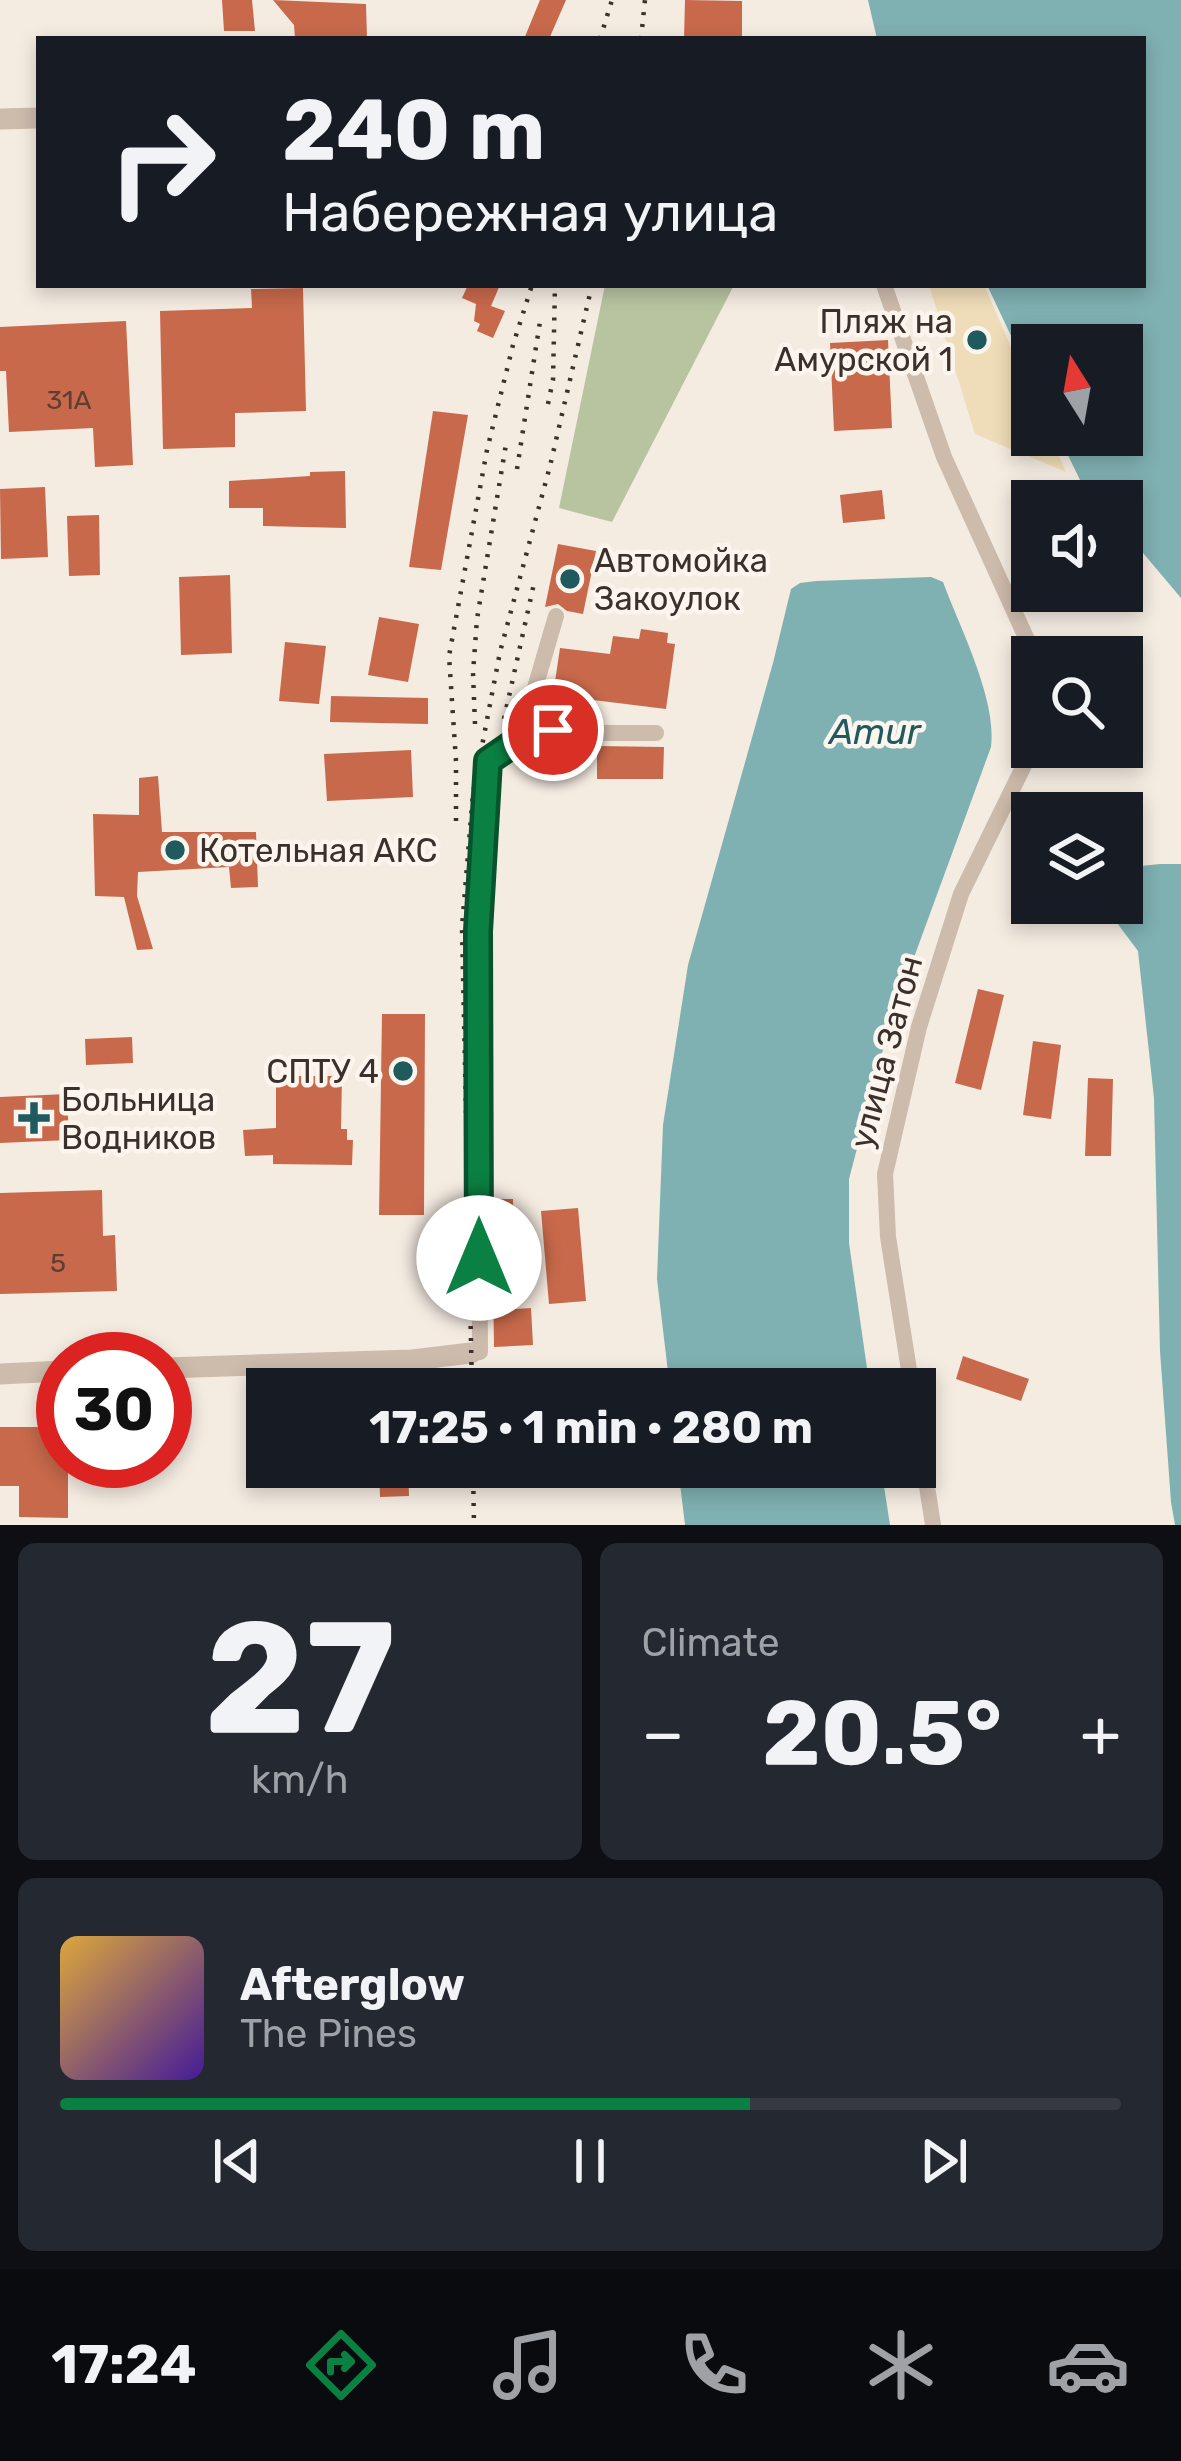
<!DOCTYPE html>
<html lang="en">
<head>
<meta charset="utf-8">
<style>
  :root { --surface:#171b24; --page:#242831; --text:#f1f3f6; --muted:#9ea1a6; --line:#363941; --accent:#0b8043 }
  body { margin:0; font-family:Rubik,sans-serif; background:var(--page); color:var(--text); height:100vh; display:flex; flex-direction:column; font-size:45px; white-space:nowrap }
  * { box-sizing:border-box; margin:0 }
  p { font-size:39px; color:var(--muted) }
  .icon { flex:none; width:66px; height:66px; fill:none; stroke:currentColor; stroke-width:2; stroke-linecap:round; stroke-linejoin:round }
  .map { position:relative; height:1525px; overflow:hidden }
  .panel { display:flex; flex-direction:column; gap:18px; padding:18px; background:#0d0f14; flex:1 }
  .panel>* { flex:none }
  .banner { position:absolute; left:36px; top:36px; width:1110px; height:252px; border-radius:0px; box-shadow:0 6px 18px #0003; background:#171b24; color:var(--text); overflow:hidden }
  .needle { width:78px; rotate:349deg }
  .fabs { position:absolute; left:1011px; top:324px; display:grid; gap:24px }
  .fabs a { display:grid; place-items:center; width:132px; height:132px; border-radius:0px; background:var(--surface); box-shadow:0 6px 18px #0003; font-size:60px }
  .speed { position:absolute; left:36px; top:1332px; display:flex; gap:24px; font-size:60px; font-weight:700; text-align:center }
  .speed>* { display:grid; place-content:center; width:156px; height:156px; border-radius:50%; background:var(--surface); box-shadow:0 6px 18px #0003; line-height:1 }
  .speed .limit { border:18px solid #d22; background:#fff; color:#111 }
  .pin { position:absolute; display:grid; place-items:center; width:102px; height:102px; color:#fff; margin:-51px; border:6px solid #fff; border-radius:50%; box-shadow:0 3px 12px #0007 }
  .me { position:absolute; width:132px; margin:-66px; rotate:0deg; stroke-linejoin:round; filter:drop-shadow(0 0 9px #0008) }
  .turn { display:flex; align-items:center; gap:42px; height:252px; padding:0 48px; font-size:54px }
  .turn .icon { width:156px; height:156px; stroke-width:2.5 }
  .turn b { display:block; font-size:84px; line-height:102px }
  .big { font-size:90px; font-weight:700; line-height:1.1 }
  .panel .tile { flex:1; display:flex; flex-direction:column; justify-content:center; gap:18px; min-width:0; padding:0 42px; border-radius:18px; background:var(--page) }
  .panel .dial { align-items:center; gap:0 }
  .dial b { font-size:156px; line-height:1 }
  .song { display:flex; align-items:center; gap:36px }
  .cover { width:144px; height:144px; border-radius:18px; background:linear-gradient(135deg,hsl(40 70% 55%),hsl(260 70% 35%)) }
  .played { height:12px; border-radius:6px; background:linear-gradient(90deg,var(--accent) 65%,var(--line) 65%) }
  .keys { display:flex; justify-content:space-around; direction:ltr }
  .heat { display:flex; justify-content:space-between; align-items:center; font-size:66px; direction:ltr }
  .panel .tiles { flex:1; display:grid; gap:18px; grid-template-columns:1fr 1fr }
  .tile:last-child { grid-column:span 2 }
  .trip { position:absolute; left:246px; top:1368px; width:690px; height:120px; border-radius:0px; background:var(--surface); box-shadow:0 6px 18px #0003; font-weight:700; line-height:120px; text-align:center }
  .dock { display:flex; height:192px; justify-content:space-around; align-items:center; background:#090b0e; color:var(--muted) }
  .dock .icon { width:84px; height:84px }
  .dock .active { color:var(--accent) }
  .dock b { font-size:54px; color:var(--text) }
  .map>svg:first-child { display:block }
</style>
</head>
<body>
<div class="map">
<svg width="1181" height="1525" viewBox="0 0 1181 1525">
  <rect width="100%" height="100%" fill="#f4ebe1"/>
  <path fill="#b8c4a0" d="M605 285H734L612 522 559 508Z"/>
  <path fill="#efdcb8" d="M929 285H984L1032 395V435H1050L1066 472 975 434Z"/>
  <path fill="#7fb0b2" d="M868 0H1181V598L1122 528V501H1096L1084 488 1058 435H1122V345H1032V380L987 285H1143V39H877Z
    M931 577 943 582C960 628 997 699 991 747L890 1023 849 1179V1243L870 1389H670L657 1279 663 1125 688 965 773 663 791 589 800 583 816 581Z
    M1160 864H1181V1525H1175L1171 1502 1160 1351 1154 1098 1138 951 1102 903H1122V868Z
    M678 1467H881L890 1525H685Z"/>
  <path fill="#c8694b" d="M222 0H252L255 31H224Z
    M273 0 366 4 367 39H295L294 25Z
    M540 0H566L549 39H524Z
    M685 0 742 1V39H684Z
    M468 285H500L491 306 505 311 493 338 477 331 480 324 474 321 476 304 462 298Z
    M303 288 306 411 235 413V447L163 449 160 311 252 308 251 289Z
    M126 321 133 465 95 467 93 428 9 432 6 371H0V327Z
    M888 340 892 428 834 431 830 343Z
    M433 411 468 415 441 570 409 567Z
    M345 471 346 528 263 526V508H229V481L310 476V472Z
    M45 487 48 557 1 559 0 489Z
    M882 490 885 519 843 523 840 495Z
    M99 515 100 575 69 576 67 516Z
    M558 544 596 551 583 614 567 611 558 604 545 607Z
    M230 575 232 653 181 655 179 577Z
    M379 617 419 624 408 682 368 675Z
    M641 629 668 633 667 643 675 644 666 709 553 695 560 648 610 654 613 636 639 639Z
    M285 642 326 646 319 704 279 701Z
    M331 696 428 698V724L330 722Z
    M597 746 664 747 663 779H597Z
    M411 750 413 797 327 801 324 754Z
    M158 776 162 832H256L258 887 231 888 229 867 138 872 137 896 153 949 137 950 124 897 95 896 93 814 139 815V778Z
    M978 989 1004 995 981 1090 955 1083Z
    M382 1014H425L424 1215H379Z
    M132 1037 133 1063 86 1065 85 1039Z
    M1033 1041 1061 1045 1051 1119 1023 1115Z
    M276 1076H342L341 1129H347V1140H353L352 1165 273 1164V1155L245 1156 243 1130 276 1128Z
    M1088 1078 1113 1079 1111 1156H1085Z
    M67 1094 69 1140 0 1143V1097Z
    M102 1190 103 1236 115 1235 117 1291 0 1294V1193Z
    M492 1199H513L515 1309 531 1308 533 1345 494 1347Z
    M578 1208 586 1301 549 1304 541 1211Z
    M963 1356 1029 1379 1021 1401 956 1379Z
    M0 1427H63V1461H68V1518L19 1517V1486H0Z
    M379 1467H408L409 1496 380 1497Z"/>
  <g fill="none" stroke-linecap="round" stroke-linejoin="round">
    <path stroke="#cdbbac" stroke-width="16" d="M884 285 944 457 1029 644 1032 660
      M520 739 556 616
      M471 1353 480 1352 478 931 488 761 520 739 553 729 582 733H656
      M912 1389 888 1237 885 1174 919 1027 961 894 1033 747
      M915 1410 933 1525"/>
    <path stroke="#cdbbac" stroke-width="21" d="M0 119 39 118
      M165 1368 412 1360 471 1353
      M0 1374 63 1371"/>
    <path stroke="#3b302b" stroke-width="4.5" stroke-dasharray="3 9" stroke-linecap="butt" d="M600 39 612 0
      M641 39 645 0
      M548 404 553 380 555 285
      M517 469 541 315
      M504 719 535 579
      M475 724 473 673 477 619 506 444
      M456 821V761L449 656 487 450 513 345 532 285
      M472 1389 462 927 473 793 500 652 550 466 592 285
      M473 1467 474 1525"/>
  </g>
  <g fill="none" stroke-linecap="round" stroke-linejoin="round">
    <defs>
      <path id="route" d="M479 1258 478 931 488 761 520 739 553 730"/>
    </defs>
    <use href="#route" stroke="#07532c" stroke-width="30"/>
    <use href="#route" stroke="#0b8043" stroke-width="21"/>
  </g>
  <g fill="#1f5a5e" stroke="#fbf5ee" stroke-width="4.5">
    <circle cx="977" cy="340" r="12"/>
    <circle cx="570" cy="579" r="12"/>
    <circle cx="175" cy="850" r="12"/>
    <circle cx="403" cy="1071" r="12"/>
    <path d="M28 1100h12v12h12v12h-12v12h-12v-12h-12v-12h12z"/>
  </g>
  <g text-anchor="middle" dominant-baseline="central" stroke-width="9" stroke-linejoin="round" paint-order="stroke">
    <g font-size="27" fill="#5e3e33">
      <text x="69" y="400">31А</text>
      <text x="58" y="1263">5</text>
    </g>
    <g font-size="33" fill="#3b302b" stroke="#fbf5ee" text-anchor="start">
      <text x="953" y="321" text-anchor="end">Пляж на<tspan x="953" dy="38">Амурской 1</tspan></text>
      <text x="594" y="560">Автомойка<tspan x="594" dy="38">Закоулок</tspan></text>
      <text x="199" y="850">Котельная АКС</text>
      <text x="379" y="1071" text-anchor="end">СПТУ 4</text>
      <text x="61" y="1099">Больница<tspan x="61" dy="38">Водников</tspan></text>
    </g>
    <g font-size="33" fill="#3b302b" stroke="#fbf5ee">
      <text transform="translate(886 1052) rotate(-75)">улица Затон</text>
    </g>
    <g font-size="36" font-style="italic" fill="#1f5a5e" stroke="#fbf5ee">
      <text x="875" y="731">Amur</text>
    </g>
  </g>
</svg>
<div class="fabs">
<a><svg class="needle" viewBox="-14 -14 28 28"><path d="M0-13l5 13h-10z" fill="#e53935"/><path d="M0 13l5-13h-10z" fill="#9ea1a6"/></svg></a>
<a><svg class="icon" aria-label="sound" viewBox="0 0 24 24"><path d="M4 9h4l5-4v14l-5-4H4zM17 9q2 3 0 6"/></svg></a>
<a><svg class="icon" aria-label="search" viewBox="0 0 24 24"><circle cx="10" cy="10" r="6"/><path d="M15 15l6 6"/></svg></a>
<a><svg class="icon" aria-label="layers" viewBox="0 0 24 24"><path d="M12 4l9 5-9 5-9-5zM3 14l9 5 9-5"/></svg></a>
</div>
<div class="speed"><div class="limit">30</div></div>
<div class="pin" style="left:553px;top:730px;background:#d93025"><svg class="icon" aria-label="arrive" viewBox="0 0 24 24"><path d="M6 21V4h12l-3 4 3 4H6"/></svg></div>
<svg class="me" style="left:479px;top:1258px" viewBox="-20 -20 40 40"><circle r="19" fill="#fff"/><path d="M0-13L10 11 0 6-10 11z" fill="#0b8043"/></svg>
<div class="trip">17:25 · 1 min · 280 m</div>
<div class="banner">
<div class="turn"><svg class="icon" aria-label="right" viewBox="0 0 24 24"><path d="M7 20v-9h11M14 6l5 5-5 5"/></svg><div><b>240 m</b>Набережная улица</div></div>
</div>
</div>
<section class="panel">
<div class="tiles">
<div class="tile dial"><b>27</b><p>km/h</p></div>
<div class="tile"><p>Climate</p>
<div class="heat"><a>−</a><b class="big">20.5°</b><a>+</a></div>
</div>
<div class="tile">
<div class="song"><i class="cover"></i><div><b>Afterglow</b><p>The Pines</p></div></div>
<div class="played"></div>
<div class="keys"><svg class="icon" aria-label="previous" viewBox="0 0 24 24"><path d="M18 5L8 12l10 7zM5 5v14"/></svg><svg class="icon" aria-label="pause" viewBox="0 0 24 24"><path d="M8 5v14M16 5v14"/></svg><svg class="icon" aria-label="next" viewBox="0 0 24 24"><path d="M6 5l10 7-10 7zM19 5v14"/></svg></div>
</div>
</div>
</section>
<nav class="dock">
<b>17:24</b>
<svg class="icon active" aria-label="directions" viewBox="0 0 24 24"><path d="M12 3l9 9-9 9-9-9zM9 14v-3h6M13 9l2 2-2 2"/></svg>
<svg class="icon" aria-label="music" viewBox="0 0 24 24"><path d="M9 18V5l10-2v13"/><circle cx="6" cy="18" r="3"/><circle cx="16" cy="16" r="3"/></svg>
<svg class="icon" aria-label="phone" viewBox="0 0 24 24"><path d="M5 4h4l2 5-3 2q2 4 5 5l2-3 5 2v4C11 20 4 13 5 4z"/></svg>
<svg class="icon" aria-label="climate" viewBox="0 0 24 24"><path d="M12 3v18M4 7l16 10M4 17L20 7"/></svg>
<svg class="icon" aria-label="car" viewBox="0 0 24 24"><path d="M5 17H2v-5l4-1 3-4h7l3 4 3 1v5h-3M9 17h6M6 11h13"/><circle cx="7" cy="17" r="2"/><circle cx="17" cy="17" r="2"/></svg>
</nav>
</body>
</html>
